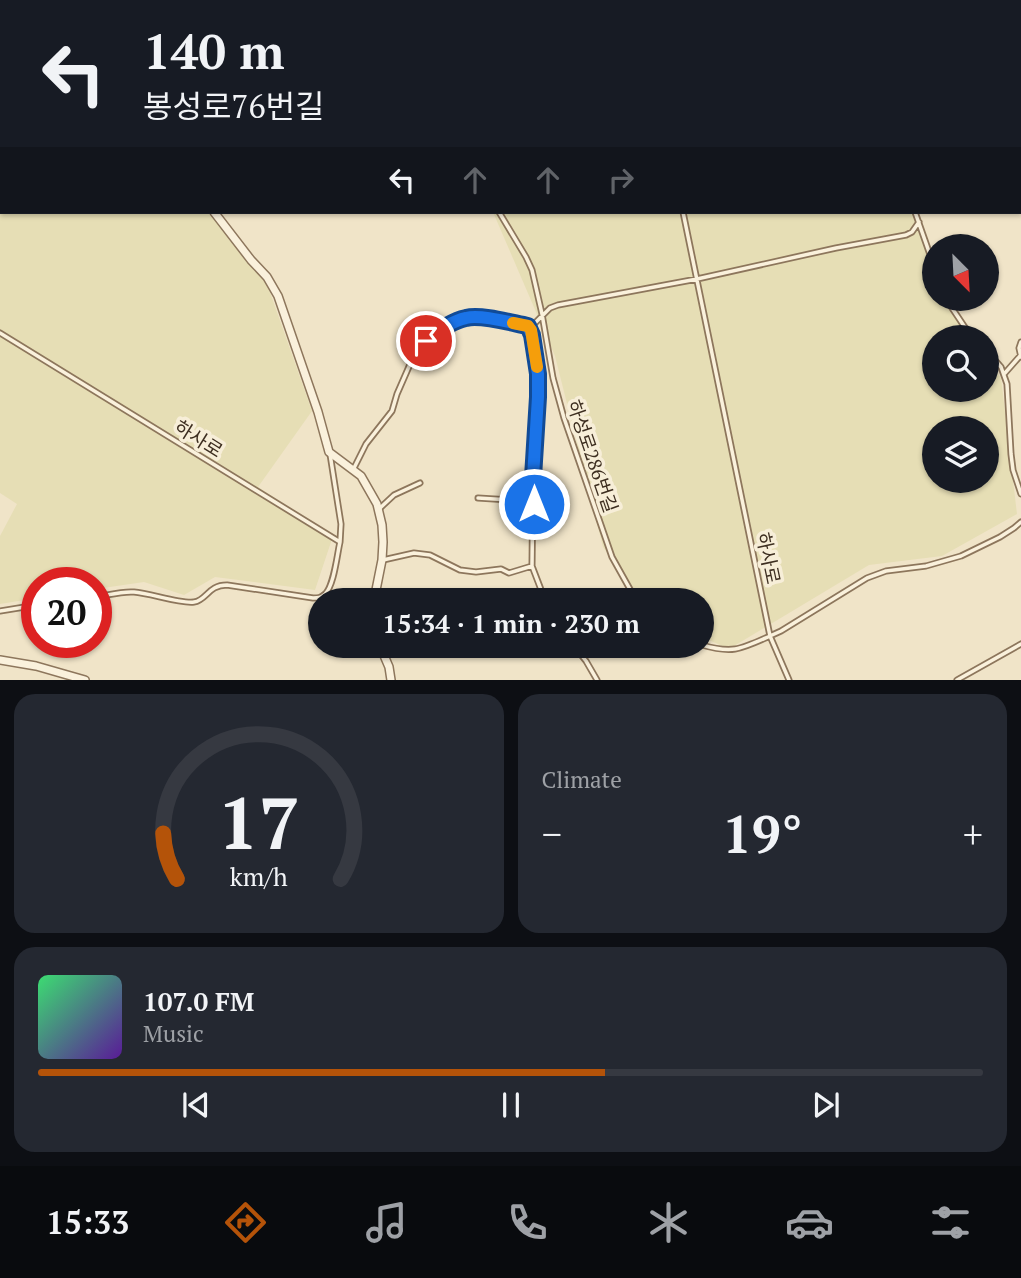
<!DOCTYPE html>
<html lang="en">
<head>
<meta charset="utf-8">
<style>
  :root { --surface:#171b24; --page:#242831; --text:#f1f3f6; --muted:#9ea1a6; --line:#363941; --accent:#b45309 }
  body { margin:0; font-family:"PT Serif","Noto Sans KR",serif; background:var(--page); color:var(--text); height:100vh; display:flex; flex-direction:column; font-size:26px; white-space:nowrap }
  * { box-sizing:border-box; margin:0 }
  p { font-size:23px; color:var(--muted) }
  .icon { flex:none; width:38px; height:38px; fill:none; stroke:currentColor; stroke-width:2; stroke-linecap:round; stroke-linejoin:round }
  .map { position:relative; height:680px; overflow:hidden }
  .drawer { display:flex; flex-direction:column; gap:14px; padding:14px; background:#0d0f14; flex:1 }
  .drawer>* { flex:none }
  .banner { position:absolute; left:0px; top:0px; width:1022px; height:214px; box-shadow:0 2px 5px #0004; background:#171b24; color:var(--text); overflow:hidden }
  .needle { width:46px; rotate:156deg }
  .tools { position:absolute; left:922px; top:234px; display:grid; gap:14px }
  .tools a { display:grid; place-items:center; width:77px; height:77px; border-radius:50%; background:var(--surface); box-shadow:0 2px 5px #0004; font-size:35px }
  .speed { position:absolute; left:21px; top:567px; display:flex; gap:14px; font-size:35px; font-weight:700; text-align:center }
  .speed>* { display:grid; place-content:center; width:91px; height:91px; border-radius:50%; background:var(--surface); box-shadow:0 2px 5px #0004; line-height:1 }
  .speed .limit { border:10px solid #d22; background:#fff; color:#111 }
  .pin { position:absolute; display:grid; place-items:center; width:60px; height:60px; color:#fff; margin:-30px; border:4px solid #fff; border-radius:50%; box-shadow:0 2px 7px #0007 }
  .me { position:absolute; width:77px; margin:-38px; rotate:0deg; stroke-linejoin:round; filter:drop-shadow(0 0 5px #0008) }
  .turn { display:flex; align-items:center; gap:24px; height:147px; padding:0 28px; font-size:32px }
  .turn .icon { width:91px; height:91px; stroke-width:2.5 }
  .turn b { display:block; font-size:49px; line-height:60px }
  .lanes { display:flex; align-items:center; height:66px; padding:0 28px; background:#0003; justify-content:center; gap:35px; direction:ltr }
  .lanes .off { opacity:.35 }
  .big { font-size:52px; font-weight:600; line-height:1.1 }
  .drawer .widget { flex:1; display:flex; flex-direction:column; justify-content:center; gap:10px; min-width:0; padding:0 24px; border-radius:21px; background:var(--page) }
  .drawer .dial { align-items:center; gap:0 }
  .dial svg { height:182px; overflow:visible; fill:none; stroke:var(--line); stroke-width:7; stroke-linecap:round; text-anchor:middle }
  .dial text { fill:var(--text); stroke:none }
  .song { display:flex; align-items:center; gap:21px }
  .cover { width:84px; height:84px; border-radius:10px; background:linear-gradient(135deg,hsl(140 70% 55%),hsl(270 70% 35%)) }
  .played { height:7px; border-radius:4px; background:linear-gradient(90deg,var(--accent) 60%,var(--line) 60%) }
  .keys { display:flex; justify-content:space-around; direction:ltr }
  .heat { display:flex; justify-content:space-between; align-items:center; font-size:38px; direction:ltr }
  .drawer .tiles { flex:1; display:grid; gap:14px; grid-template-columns:1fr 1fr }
  .widget:last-child { grid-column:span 2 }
  .trip { position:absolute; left:308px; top:588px; width:406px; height:70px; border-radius:35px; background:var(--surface); box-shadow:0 2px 5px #0004; font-weight:600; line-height:70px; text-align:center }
  .tabs { display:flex; height:112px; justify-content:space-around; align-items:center; background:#090b0e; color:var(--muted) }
  .tabs .icon { width:49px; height:49px }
  .tabs .current { color:var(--accent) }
  .tabs b { font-size:32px; color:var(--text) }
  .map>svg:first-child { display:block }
</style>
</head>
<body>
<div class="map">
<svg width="1021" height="680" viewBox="0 0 1021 680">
  <rect width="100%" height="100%" fill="#f0e4c8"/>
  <path fill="#e6deb5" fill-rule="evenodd" d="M0 0H993V2H2V212H208L266 281 312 411 258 487 333 536 315 590 215 577 184 595 144 582 96 589V583H37V598L0 604V536L17 504 0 493Z
    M493 212H915L934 279V299H946L973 338H934V390H987V358L1001 378 1017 514 942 556 869 565 729 649 702 637V600H642L603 547 555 356ZM934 429H987V481H934Z"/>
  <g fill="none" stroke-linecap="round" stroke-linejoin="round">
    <defs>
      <path id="service" d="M367 0V2
        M640 0V2
        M999 2V0
        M0 3 2 4
        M499 212 526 257 532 270 542 314 553 378 564 418 612 557 636 600
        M683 212 770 636 781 631 867 578 886 571 926 566 961 556 1000 537 1014 528 1021 522
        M915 212 934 266
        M946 299 966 329 974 338
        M530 328 550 308 558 305 697 279 836 248 906 235 912 232 919 222
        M0 333 340 542 341 524 330 454
        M1021 342 1019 348 1021 357
        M987 351 1001 367 1007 384 1011 454 1013 470 1021 494
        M1005 373 1020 356
        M354 468 366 444 392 411 397 394 418 346 454 322 467 317H477L528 326 531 330 535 350 538 374V397L533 477 532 566 545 600
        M478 498 510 500 534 496
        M379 509 394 495 420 483
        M383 560 414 553 430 555 460 570 476 572 501 569 509 573 532 566
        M96 597C109 595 122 591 134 592 150 593 180 604 194 602 207 600 208 585 227 585L313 598C319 598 320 598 325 594 334 586 337 555 340 542
        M0 611 37 605
        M702 645C733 654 741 649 770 636L789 680
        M574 646 586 661 597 680
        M957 680 1021 644"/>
      <path id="minor" d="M464 2 473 0
        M214 212 251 260 267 277 278 296 318 412 329 452 361 476 377 504 382 525 383 542 382 560 374 600
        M380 646 389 667 391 680
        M0 660 36 666 85 680"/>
    </defs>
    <use href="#service" stroke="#8d765c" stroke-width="7"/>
    <use href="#minor" stroke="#8d765c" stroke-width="10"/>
    <path stroke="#8d765c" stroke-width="2" stroke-dasharray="5 3.5" stroke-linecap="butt" d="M907 0 908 2"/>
    <use href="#service" stroke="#faf1dc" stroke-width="3.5"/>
    <use href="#minor" stroke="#faf1dc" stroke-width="7"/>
  </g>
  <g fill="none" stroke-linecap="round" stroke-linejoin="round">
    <defs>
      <path id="route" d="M426 341C438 332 451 321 466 318 481 314 512 323 528 326L532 335 538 374V397L533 477 534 504"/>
    </defs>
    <use href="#route" stroke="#114b97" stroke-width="18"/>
    <use href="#route" stroke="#1a73e8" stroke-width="12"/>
    <path stroke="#f59e0b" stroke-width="12" d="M513 323 528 326 531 330 537 367"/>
  </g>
  <g text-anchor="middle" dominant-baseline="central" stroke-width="7" stroke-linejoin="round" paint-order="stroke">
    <g font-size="19" fill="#3d2e20" stroke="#f7eed8">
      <text transform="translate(199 438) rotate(32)">하사로</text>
      <text transform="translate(593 456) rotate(71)">하성로286번길</text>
      <text transform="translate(769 558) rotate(78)">하사로</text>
    </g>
  </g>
</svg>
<div class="tools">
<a><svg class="needle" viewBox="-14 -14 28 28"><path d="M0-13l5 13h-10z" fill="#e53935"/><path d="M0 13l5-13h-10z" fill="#9ea1a6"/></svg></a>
<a><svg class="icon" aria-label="search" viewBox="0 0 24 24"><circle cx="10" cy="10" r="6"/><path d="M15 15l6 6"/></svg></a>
<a><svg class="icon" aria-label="layers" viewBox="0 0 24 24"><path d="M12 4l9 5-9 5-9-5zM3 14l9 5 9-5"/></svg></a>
</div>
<div class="speed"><div class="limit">20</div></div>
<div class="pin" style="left:426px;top:341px;background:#d93025"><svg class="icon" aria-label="arrive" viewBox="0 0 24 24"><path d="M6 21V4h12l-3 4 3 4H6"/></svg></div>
<svg class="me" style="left:534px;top:504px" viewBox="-20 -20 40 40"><circle r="17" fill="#1a73e8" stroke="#fff" stroke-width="3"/><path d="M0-11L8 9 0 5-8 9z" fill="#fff"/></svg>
<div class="trip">15:34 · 1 min · 230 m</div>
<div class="banner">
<div class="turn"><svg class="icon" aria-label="left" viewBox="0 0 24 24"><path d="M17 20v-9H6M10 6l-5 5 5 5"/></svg><div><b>140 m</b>봉성로76번길</div></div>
<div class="lanes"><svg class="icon" aria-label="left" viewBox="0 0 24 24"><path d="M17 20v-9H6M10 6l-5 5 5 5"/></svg><svg class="icon off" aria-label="ahead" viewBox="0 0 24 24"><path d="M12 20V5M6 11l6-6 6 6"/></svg><svg class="icon off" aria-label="ahead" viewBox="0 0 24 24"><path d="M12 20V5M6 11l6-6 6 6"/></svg><svg class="icon off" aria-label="right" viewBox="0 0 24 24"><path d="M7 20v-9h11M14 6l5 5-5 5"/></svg></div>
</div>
</div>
<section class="drawer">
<div class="tiles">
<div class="widget dial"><svg viewBox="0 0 100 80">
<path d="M14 69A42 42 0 1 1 86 69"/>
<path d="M14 69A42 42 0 0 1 8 49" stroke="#b45309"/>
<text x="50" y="56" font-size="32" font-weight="700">17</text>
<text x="50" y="72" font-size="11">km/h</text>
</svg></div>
<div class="widget"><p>Climate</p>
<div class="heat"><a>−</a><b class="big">19°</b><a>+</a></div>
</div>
<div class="widget">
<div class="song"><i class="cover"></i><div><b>107.0 FM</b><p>Music</p></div></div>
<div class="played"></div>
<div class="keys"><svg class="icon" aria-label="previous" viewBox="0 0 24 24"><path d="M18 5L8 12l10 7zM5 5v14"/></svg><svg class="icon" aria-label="pause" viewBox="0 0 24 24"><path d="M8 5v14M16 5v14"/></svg><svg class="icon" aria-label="next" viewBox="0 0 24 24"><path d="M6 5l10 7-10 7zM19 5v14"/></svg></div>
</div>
</div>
</section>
<nav class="tabs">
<b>15:33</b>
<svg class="icon current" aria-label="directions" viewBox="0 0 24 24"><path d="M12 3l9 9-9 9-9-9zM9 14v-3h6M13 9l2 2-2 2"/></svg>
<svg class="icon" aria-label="music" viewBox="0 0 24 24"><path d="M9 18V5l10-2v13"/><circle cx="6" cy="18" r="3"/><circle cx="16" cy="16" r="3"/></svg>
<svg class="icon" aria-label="phone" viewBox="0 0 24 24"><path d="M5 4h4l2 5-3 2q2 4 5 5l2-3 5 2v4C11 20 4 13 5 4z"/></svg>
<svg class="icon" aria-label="climate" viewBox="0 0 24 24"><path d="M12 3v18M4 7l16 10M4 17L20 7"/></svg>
<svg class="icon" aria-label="car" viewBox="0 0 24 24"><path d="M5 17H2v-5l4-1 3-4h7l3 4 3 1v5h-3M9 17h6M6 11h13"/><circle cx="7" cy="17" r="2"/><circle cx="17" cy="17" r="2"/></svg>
<svg class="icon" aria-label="filters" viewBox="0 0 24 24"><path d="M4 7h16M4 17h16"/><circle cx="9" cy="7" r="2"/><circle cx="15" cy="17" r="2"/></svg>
</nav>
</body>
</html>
